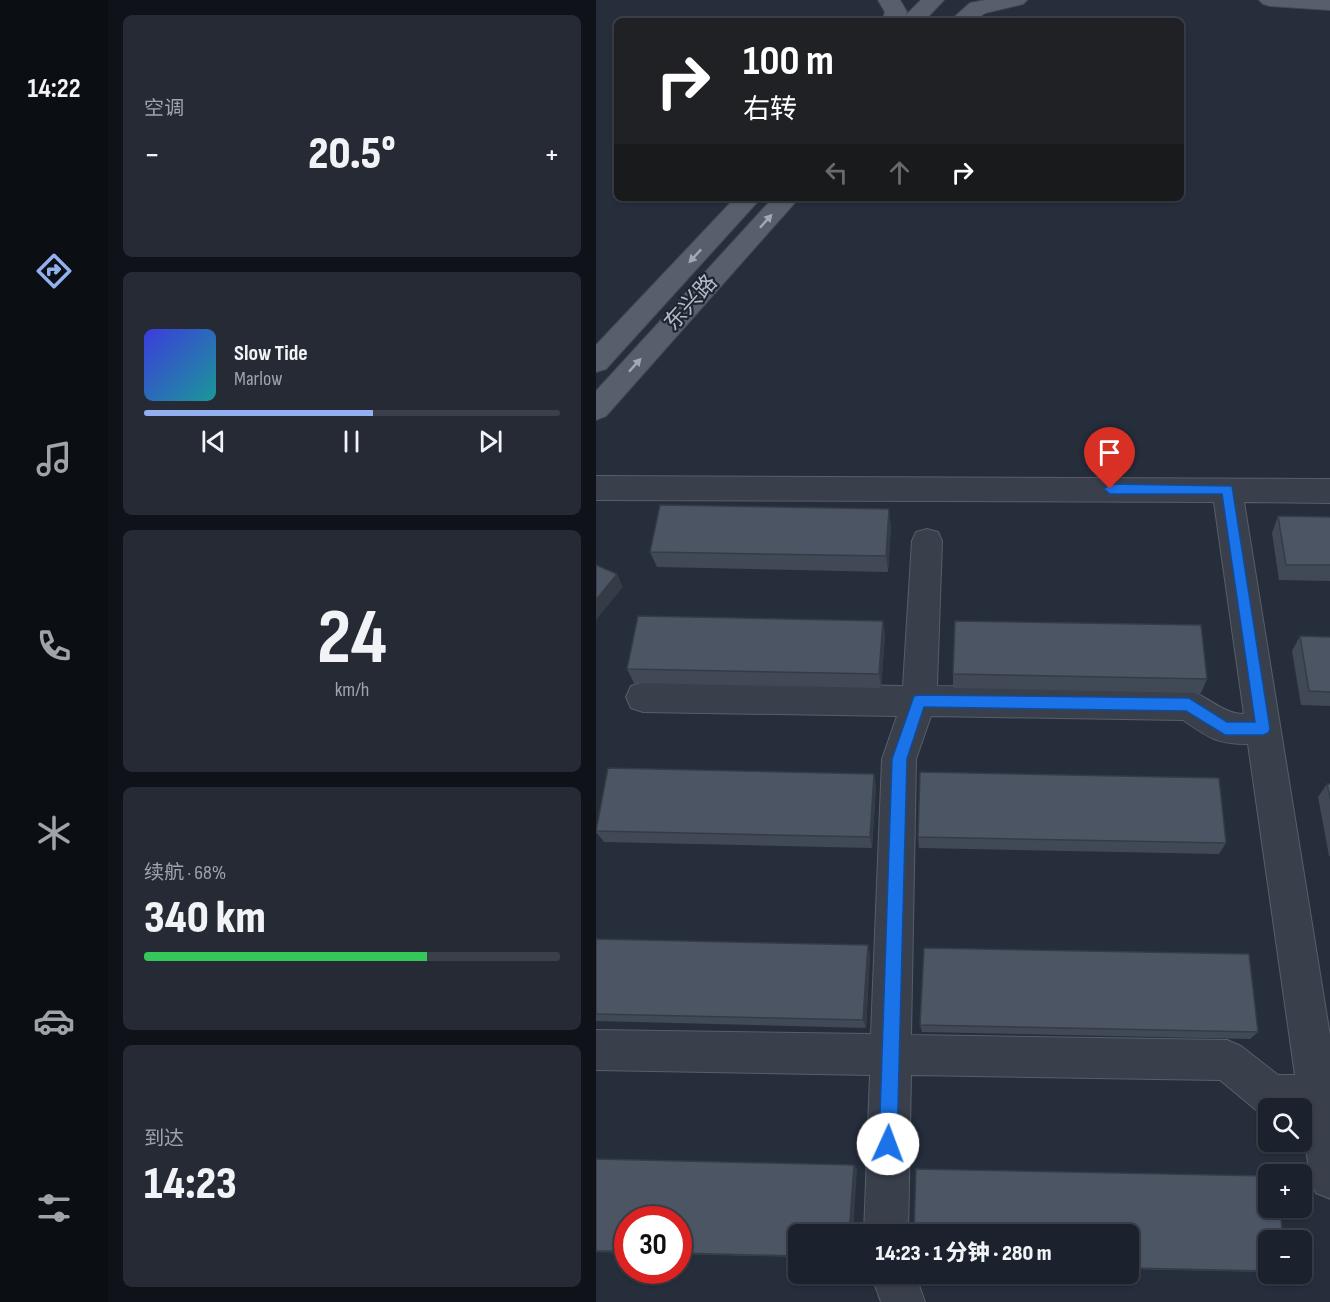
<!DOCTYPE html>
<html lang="zh">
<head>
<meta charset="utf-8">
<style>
  :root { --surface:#1c222d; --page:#252a35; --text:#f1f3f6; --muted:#a0a4aa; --line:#3a3f49; --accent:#92b0ef }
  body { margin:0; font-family:"Sofia Sans Condensed","Noto Sans SC",sans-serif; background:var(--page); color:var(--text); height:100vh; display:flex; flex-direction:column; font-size:22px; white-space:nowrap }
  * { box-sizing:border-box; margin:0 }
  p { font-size:20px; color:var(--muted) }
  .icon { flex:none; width:33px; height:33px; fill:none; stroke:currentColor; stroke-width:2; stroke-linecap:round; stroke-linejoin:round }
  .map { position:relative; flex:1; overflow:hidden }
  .drawer { display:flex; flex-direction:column; gap:15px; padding:15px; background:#0f1319; width:488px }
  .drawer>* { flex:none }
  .hud { position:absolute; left:18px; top:18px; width:570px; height:183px; border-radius:9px; box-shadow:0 2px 4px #0004,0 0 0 2px var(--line); background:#202124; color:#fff; overflow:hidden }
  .fabs { position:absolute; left:662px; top:1098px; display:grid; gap:12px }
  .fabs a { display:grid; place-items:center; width:54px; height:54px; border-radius:9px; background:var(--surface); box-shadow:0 2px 4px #0004,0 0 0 2px var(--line); font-size:30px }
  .speed { position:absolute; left:18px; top:1206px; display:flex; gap:12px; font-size:30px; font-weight:700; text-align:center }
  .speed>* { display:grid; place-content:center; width:78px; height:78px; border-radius:50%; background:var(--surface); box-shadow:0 2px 4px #0004,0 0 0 2px var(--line); line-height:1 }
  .speed .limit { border:9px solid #d22; background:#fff; color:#111 }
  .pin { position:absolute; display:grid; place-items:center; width:51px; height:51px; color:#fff; margin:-62px -26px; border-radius:50% 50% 50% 0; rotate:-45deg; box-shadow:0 0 6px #0007 }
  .pin .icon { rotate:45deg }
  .me { position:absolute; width:66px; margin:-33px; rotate:2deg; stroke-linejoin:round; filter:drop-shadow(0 0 4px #0008) }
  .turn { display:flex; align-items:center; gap:21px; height:126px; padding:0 30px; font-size:27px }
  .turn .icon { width:78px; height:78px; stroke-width:2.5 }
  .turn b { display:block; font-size:42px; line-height:51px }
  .lanes { display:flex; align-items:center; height:57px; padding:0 30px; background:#0003; justify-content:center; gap:30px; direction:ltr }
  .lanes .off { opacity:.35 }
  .big { font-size:45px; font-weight:800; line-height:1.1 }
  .drawer .tile { flex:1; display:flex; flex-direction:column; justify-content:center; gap:9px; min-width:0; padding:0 21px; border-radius:9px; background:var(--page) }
  .drawer .dial { align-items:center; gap:0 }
  .dial b { font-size:78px; line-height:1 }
  .song { display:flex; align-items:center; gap:18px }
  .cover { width:72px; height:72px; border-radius:9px; background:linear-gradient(135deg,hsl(240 70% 55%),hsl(180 70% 35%)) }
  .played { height:6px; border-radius:3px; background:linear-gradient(90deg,var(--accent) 55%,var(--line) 55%) }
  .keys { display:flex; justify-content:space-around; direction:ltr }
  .heat { display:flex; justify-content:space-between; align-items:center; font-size:33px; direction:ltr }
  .charge { height:9px; border-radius:4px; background:linear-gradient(90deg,#34c759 68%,var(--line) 0) }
  .trip { position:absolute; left:192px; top:1224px; width:351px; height:60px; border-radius:9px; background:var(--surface); box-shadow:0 2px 4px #0004,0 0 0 2px var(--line); font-weight:800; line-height:60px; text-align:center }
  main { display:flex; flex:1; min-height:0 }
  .dock { display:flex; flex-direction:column; width:108px; justify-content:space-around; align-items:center; background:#0b0e12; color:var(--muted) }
  .dock .icon { width:42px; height:42px }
  .dock .on { color:var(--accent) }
  .dock b { font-size:27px; color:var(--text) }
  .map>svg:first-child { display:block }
</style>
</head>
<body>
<main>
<nav class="dock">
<b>14:22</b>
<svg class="icon on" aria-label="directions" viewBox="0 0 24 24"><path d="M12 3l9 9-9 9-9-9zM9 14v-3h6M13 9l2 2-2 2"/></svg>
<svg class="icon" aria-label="music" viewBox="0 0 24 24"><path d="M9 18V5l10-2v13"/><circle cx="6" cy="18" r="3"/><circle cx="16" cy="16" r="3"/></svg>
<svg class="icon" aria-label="phone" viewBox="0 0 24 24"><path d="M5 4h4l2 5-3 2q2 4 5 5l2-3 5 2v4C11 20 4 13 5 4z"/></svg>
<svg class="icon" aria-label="climate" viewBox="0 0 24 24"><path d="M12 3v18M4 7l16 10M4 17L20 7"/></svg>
<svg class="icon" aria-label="car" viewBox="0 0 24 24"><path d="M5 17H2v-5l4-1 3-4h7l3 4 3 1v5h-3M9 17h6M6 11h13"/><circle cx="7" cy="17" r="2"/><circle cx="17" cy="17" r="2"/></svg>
<svg class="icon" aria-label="filters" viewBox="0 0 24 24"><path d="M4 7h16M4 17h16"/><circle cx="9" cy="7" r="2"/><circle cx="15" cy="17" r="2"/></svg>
</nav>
<section class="drawer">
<div class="tile"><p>空调</p>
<div class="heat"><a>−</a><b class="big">20.5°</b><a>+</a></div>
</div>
<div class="tile">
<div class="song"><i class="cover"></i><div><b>Slow Tide</b><p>Marlow</p></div></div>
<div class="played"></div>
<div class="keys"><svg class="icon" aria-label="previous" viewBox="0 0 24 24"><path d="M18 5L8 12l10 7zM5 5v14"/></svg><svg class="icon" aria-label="pause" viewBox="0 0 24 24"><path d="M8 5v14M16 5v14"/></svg><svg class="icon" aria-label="next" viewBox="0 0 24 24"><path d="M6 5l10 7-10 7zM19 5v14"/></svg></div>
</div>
<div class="tile dial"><b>24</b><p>km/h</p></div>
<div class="tile"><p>续航 · 68%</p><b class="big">340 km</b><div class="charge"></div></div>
<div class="tile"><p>到达</p><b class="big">14:23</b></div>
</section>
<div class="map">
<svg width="735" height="1302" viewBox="0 0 735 1302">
  <rect width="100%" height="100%" fill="#262e3c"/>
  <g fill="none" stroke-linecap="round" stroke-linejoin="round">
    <defs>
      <path id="minor" d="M0 476 735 479V503L648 502 735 1042V1199L720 1193 714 1178 705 1108H672V1114L660 1110 624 1080 315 1075 312 1234H268L274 1075 0 1070V1030L275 1034 286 759 301 716 47 712 35 708 30 697 35 686 47 682 307 686 316 541 320 532 331 529 342 532 346 541 341 686 593 690C613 697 627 714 648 714L618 502 0 500ZM335 716 587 720C613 738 620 744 652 744L699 1075H682L645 1046 631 1040 315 1035 320 759Z
        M275 1274H319L329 1302H285Z"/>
      <path id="major" d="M282 0H304L311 12 310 15 325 0H348L328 21H286L289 12Z
        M390 0H431L427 4 389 13 378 21H354L374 3Z
        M663 0H735V10L674 6 667 4Z
        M139 198H165L10 369 0 372V345Z
        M177 198H203L10 416 0 420V391Z"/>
    </defs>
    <use href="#minor" stroke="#575e6a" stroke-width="2"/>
    <use href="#major" stroke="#424955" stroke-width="2"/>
    <use href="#minor" fill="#39404c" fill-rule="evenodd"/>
    <use href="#major" fill="#585f6c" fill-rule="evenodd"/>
  </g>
  <path fill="#414956" d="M682 516 735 517V581L683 580 676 533Z
    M295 526 292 572 61 567 54 552Z
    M287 621 289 635 285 688 38 683 31 669Z
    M704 636 735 637V706L705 705 696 651Z
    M357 674 611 679 605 693 357 688Z
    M731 784H735V856H733L722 797Z
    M280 786 276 848 8 842 0 832V827Z
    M322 837 630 843 623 854 323 848Z
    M0 939 272 945 274 954 270 1028 0 1021Z
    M324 1025 662 1032 654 1039 326 1032Z
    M0 1159 258 1165 261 1169 202 1234V1257L82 1254V1220H32V1253L0 1252Z
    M532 1234 672 1240V1272L532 1269Z"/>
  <path fill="#353c46" d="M293 509 295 526 292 572 290 556Z
    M21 574 27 587 0 620V600Z
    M287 621 289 635 285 688 283 674Z
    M278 774 280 786 276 848 274 837Z
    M272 945 274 954 270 1028 267 1020Z
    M258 1165 261 1169 257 1234H253Z"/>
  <path fill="#4c5564" stroke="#353c46" stroke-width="1.5" d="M64 505 293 509 290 556 54 552Z
    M682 516 735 517V565H690Z
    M0 565 21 574 0 600Z
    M42 616 287 621 283 674 31 669Z
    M359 621 605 625 611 679 357 674Z
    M704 636 735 637V692L713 691Z
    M12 768 278 774 274 837 0 831Z
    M324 772 623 778 630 843 322 837Z
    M731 784H735V802Z
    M0 939 272 945 267 1020 0 1014Z
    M328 948 653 954 662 1032 324 1025Z
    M0 1159 258 1165 253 1234H202V1256L82 1253V1220H32V1251H0Z
    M320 1169 672 1176V1208H684L687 1240H672V1271L532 1268V1234H318Z"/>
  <defs><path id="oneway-solid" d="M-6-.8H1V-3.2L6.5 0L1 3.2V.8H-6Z" transform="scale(1.5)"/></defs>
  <g fill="#a2a9b5">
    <use href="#oneway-solid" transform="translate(170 221) rotate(-48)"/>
    <use href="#oneway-solid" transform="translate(99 256) rotate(133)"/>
    <use href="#oneway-solid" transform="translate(39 365) rotate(-48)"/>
  </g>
  <path fill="#1a73e8" stroke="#114b97" stroke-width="1.5" d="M514 484 636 486 674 729 672 733 667 735H629L590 711 328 707 311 759 301 1144 298 1151 292 1153 286 1151 283 1144 296 759 318 696 323 695 593 698 631 722H659L626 494H514L508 489Z"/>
  <g text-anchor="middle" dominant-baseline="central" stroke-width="4.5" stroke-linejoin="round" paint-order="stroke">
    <g font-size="22" fill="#b5bbc7" stroke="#1e2531">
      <text transform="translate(95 303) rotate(-48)">东兴路</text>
    </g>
  </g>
</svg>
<div class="fabs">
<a><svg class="icon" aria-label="search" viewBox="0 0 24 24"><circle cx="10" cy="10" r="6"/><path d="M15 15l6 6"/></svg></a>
<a>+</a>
<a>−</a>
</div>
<div class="speed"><div class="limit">30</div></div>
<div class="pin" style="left:514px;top:489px;background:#d93025"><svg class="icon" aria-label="arrive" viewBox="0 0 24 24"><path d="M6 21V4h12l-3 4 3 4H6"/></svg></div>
<svg class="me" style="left:292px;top:1144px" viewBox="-20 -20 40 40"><circle r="19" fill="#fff"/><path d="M0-13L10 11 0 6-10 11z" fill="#1a73e8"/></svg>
<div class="trip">14:23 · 1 分钟 · 280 m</div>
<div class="hud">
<div class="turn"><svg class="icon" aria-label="right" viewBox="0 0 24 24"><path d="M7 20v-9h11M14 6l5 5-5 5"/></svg><div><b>100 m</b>右转</div></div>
<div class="lanes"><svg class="icon off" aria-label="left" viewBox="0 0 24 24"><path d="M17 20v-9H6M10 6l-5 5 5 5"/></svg><svg class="icon off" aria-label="ahead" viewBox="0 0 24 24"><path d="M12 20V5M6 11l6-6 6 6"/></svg><svg class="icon" aria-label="right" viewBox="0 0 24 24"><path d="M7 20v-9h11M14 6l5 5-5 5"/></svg></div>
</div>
</div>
</main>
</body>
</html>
